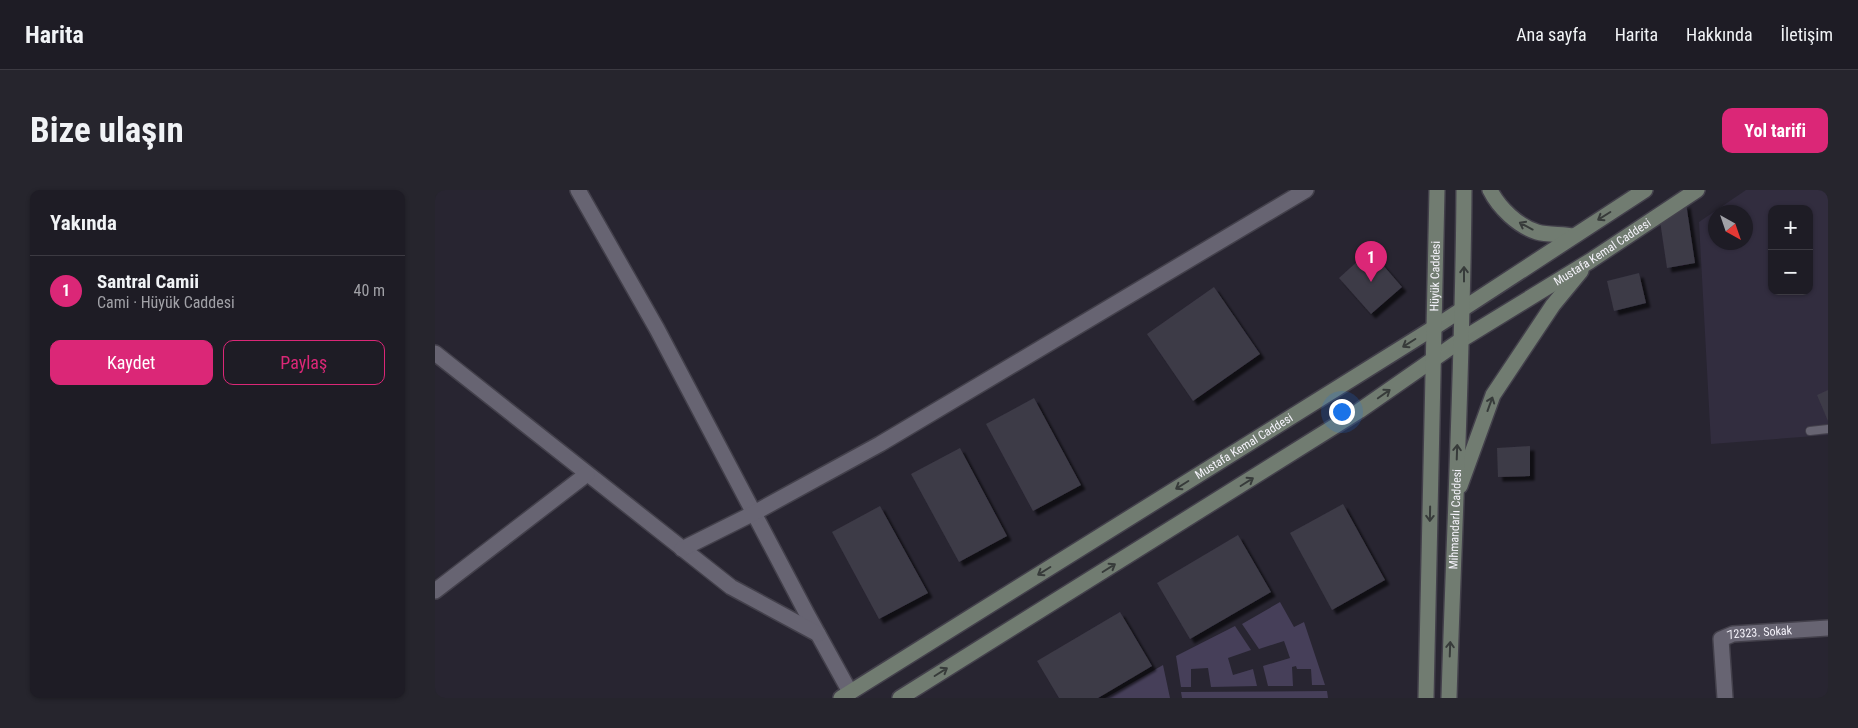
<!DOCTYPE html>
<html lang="tr">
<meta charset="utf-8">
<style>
body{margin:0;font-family:"Roboto Condensed",sans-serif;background:#26252d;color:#f1f3f6}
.controls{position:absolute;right:15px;top:15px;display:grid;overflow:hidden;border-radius:10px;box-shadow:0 1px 4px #0004}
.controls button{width:45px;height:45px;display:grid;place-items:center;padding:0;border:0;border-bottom:1px solid #3c3a42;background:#1e1c25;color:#f1f3f6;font:25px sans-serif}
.compass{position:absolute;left:1273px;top:15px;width:45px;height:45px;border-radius:50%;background:#1e1c25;box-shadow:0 1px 4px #0004;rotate:140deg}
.you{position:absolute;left:906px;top:221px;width:18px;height:18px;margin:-12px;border:4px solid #fff;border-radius:50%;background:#1a73e8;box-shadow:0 0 0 8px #1a73e833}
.badge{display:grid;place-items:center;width:32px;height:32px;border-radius:50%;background:#db2777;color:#fff;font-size:16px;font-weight:700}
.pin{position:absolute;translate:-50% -41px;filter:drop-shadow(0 1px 2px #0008)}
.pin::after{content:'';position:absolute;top:26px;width:18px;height:15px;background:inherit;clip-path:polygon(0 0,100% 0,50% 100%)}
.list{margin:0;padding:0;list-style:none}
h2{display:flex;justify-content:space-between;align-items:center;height:65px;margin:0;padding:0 20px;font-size:21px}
h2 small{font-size:16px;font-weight:400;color:#a1a1a7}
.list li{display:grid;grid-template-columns:32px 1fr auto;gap:15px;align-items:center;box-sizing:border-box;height:70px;padding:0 20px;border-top:1px solid #3c3a42}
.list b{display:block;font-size:19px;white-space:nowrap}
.list p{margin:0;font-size:16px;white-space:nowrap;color:#a1a1a7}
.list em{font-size:16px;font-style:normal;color:#a1a1a7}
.actions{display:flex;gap:10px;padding:15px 20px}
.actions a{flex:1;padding:11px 0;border:1px solid #db2777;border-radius:10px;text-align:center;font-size:18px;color:#db2777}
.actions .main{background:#db2777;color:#fff}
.map{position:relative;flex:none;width:1393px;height:508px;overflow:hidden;border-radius:10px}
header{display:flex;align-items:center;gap:30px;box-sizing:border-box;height:70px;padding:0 25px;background:#1e1c25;border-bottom:1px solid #3c3a42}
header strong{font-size:24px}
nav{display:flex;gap:28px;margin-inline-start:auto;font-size:18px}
.intro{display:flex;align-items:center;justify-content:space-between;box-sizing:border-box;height:120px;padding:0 30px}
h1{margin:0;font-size:35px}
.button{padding:12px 22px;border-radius:10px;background:#db2777;color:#fff;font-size:18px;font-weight:700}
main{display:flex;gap:30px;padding:0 30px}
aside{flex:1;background:#1e1c25;border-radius:10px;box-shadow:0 1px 4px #0004}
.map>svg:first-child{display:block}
.built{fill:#322d3f;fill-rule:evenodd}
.green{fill:#463f59}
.building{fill:#3d3a47;filter:url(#shadow)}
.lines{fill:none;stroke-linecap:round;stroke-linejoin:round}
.lane-casing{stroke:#43404b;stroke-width:10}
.street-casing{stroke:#43404b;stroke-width:18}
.secondary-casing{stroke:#43404b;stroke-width:18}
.lane{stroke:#676472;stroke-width:8}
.street{stroke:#676472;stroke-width:15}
.secondary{stroke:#717c71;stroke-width:15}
.oneway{stroke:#373b3a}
.labels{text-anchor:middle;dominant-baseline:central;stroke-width:4.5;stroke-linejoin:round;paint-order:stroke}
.street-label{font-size:12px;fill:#f5f3fb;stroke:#110f15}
</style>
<header>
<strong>Harita</strong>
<nav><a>Ana sayfa</a><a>Harita</a><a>Hakkında</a><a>İletişim</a></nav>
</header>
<div class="intro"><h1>Bize ulaşın</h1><a class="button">Yol tarifi</a></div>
<main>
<aside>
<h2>Yakında<small></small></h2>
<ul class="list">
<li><span class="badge">1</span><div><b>Santral Camii</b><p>Cami · Hüyük Caddesi</p></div><em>40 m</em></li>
</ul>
<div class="actions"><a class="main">Kaydet</a><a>Paylaş</a></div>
</aside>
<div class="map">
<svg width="1393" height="508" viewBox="0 0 1393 508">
<defs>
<filter id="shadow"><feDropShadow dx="4.5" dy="4.5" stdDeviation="1" flood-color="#0009"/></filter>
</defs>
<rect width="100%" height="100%" fill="#282531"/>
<path class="built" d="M1311 0H1393V245L1276 254 1264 32ZM1337 19H1374V101H1337ZM1280 22H1310V52H1280Z"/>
<path class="green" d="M845 412 859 437 869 432 890 495H877L876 479H862L861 476 857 477 858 496H833L828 476 855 468 849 451 824 459 807 434Z
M800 436 816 460 793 468 798 485 818 479 822 496 776 497 773 478 756 479V497H746L741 466Z
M728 475 735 508H670Z
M892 501 893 508H747L746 502Z"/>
<path class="building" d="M1251 13 1260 73 1232 78 1225 31Z
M935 60 967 97 936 124 904 88Z
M1204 83 1211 113 1179 121 1172 91Z
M779 97 825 164 758 211 712 144Z
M1393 200V231L1382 205Z
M599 208 646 295 598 321 551 234Z
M1095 256V286L1063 287 1062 258Z
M525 258 572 346 524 372 476 284Z
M908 314 950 390 897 420 855 343Z
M445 316 493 403 444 429 397 342Z
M803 345 836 402 755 449 722 393Z
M685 422 717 476 663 508H624L602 471Z"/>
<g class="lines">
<defs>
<path id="lane" d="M1375 241 1393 239"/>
<g id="street">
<path d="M143 0 222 139 372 424 415 502"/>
<path d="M0 163 296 397 383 444"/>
<path d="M247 359 319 323 445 254 871 0"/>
<path d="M0 401 152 284"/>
<path id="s1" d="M1290 508 1286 449 1298 444 1393 438"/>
</g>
<g id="secondary">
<path d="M1055 0C1064 18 1083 36 1102 42 1112 45 1127 44 1138 46"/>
<path d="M1025 296 1058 205 1118 115 1146 81"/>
<path id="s2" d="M406 508 1000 137 1210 0"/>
<path id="s3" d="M465 508 924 221 1026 150 1155 71 1262 0"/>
<path id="s4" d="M991 508 1002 0"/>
<path id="s5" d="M1014 508C1019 339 1028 169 1029 0"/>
</g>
</defs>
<use href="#lane" class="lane-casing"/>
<use href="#street" class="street-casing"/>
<use href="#secondary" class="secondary-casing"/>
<use href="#lane" class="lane"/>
<use href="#street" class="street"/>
<use href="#secondary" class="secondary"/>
</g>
<defs><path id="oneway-shaft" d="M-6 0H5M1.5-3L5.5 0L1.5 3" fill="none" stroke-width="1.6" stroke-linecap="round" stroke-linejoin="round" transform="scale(1.25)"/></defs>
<g class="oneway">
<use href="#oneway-shaft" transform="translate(1169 26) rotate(148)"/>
<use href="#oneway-shaft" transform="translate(1091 36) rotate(-152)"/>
<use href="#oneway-shaft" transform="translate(1029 84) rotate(-90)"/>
<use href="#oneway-shaft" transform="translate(974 153) rotate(148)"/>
<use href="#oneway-shaft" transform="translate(949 204) rotate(-35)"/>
<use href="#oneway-shaft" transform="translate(1055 214) rotate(-70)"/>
<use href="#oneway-shaft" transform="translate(1022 262) rotate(-88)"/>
<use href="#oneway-shaft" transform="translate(812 292) rotate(-32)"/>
<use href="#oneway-shaft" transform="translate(747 295) rotate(148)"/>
<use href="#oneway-shaft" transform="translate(995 324) rotate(91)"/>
<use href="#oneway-shaft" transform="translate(674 378) rotate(-32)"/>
<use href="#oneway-shaft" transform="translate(609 381) rotate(148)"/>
<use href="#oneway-shaft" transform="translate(1015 459) rotate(-88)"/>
<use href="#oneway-shaft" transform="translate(506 482) rotate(-32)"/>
</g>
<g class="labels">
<g class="street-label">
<text stroke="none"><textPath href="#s3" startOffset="832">Mustafa Kemal Caddesi</textPath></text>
<text stroke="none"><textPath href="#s4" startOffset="422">Hüyük Caddesi</textPath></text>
<text stroke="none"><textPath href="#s2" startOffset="475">Mustafa Kemal Caddesi</textPath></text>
<text stroke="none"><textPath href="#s5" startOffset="179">Mihmandarlı Caddesi</textPath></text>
<text stroke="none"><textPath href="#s1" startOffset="99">72323. Sokak</textPath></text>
</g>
</g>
</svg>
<div class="controls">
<button>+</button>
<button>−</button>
</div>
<svg class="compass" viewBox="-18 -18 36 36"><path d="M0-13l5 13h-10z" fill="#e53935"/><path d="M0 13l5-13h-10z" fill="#a1a1a7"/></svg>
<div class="you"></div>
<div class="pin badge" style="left:936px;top:92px">1</div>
</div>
</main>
